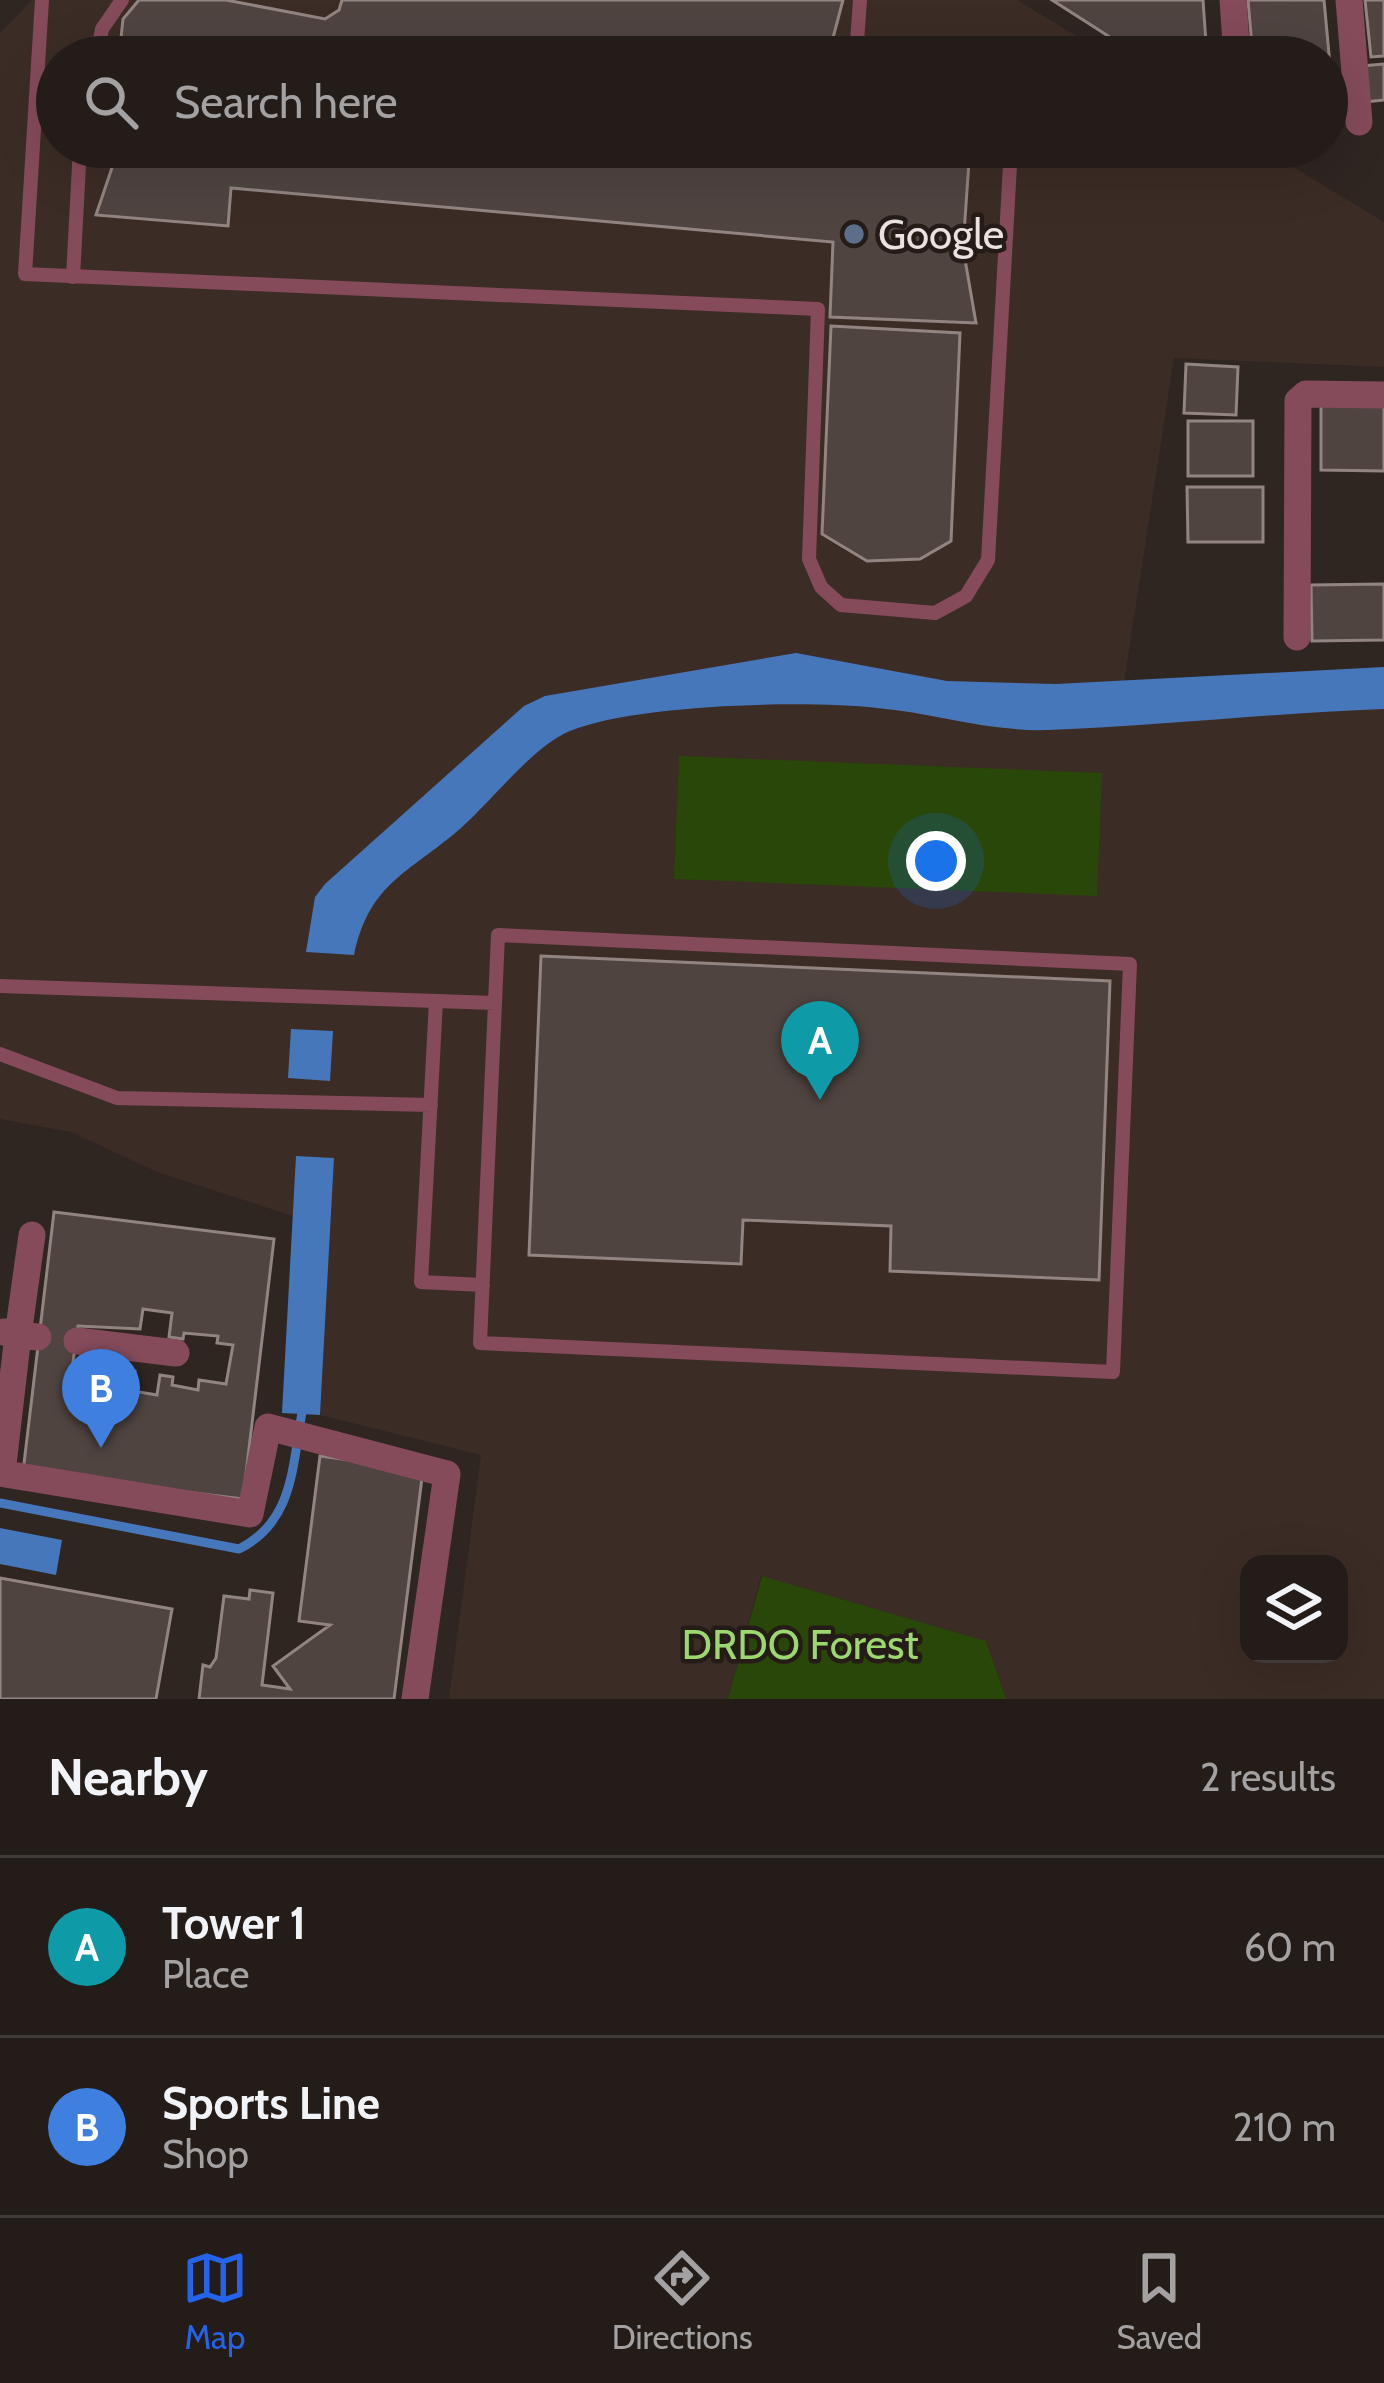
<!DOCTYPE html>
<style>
body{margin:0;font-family:Cabin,sans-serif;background:#2b2522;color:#f1f3f6}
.controls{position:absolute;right:36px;bottom:36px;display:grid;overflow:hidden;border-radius:24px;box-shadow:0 12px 48px #0002}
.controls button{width:108px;height:108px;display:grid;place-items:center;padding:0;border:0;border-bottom:3px solid #403a38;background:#231c19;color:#f1f3f6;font:60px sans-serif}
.you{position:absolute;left:936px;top:861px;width:42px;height:42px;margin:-30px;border:9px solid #fff;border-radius:50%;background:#1a73e8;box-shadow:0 0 0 18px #1a73e833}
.badge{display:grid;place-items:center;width:78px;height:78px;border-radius:50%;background:#2563eb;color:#fff;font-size:39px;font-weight:700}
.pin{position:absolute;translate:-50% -99px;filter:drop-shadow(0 3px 6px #0008)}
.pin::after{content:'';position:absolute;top:63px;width:42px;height:36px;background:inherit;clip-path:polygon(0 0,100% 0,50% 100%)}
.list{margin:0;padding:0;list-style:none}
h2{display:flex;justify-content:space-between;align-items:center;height:156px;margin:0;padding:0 48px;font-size:51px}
h2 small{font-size:39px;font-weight:400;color:#a3a1a2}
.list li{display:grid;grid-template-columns:78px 1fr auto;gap:36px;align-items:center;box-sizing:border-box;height:180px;padding:0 48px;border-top:3px solid #403a38}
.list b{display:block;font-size:45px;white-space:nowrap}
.list p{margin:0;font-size:39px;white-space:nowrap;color:#a3a1a2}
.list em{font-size:39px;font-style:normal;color:#a3a1a2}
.icon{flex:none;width:66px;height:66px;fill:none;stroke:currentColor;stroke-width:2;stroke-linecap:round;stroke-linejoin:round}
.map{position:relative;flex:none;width:1384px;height:1699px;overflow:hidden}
.search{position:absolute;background:#231c19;box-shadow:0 12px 48px #0002;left:36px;right:36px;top:36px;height:132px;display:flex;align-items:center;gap:30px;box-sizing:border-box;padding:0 42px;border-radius:66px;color:#a3a1a2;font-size:45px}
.sheet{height:516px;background:#231c19}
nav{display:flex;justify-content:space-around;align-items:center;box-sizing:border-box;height:168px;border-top:3px solid #403a38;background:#231c19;font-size:33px;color:#a3a1a2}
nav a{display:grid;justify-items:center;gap:6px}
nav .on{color:#2563eb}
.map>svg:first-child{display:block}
.built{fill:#3c2c26;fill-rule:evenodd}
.green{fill:#294708}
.water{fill:#4677bb}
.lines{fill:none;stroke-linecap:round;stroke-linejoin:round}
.stream{stroke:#4677bb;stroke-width:9}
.building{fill:#4f4440;stroke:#928581;stroke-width:3;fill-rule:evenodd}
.service{stroke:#854b5b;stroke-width:14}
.minor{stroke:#854b5b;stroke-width:27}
.service-dot{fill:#5c6f8a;stroke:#251c18;stroke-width:4.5}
.labels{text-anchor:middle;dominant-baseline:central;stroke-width:9;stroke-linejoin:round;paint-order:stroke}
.poi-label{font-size:42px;fill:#e9e2e0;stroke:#251c18;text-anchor:start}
.park-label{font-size:42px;fill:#9dd76f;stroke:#251c18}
</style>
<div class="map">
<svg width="1384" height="1699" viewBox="0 0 1384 1699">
<rect width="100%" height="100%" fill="#2f2521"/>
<path class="built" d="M32 0H1017L1111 57H57V147H1260L1384 222V367L1174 358 1124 682 1384 667V1699H1006L986 1641 761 1576 728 1699H449L481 1455 320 1415 334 1158 297 1156 293 1216 157 1172 71 1132 0 1119V33ZM1249 1564H1339V1654H1249Z"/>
<path class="green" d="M679 756 1102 773 1097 896 674 879Z
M762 1576 986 1641 1006 1699H728Z"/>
<path class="water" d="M796 653 947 681 1056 684 1384 667V709C1272 713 1160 726 1048 730 989 732 935 713 877 708 804 700 636 704 570 731 531 747 488 806 454 834 404 875 369 886 354 955L306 952 315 897 325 884 524 706 545 696Z
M291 1029 333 1031 330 1081 288 1078Z
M296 1156 334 1158 320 1415 282 1413Z
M0 1528 62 1540 56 1575 0 1564Z"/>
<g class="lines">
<path class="stream" d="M0 1503 239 1549C295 1521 292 1464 303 1407"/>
</g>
<path class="building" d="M139 0H226L325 19 339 10 342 0H843L828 57H119L123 19Z
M1052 0H1203L1207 57H1141Z
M1248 0H1324L1335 119 1327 120V57H1253Z
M1365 0H1384V56L1371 57Z
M1384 64V100L1364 102 1360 66Z
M970 147 963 248 976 323 830 317 833 242 231 188 228 226 96 215 119 147Z
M831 326 960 333 951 541 920 559 867 561 822 534Z
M1186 364 1238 367 1236 415 1184 413Z
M1321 405 1384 406V471L1321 470Z
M1188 421H1253V476H1188Z
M1187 487H1263V542H1188Z
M1384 584V640L1312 641 1311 585Z
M541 956 1110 981 1099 1280 890 1271 891 1226 743 1220 741 1264 529 1255Z
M54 1212 274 1239 243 1499 23 1472ZM143 1309 172 1313 169 1337 183 1339 184 1333 218 1336 217 1343 233 1345 226 1384 199 1380 198 1390 172 1385 173 1377 160 1375 157 1395 133 1391 135 1371 118 1368 116 1376 84 1371 86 1363 73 1362 78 1326 140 1329Z
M320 1456 423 1470 394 1699H199L203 1665 210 1667 216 1658 224 1596 249 1599 250 1590 273 1593 262 1685 290 1689 273 1666 330 1625 299 1621Z
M0 1578 172 1609 156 1699H0Z"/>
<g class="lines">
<path class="service" d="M42 0 25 274 818 309 809 559 821 587 841 605 935 613 966 596 988 560 1011 147
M860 0 857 42 970 57
M97 57 102 29 122 0
M73 277 80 147
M498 935 1130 964 1113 1372 480 1343Z
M0 986 495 1003
M436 1001 421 1282 483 1285
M0 1054 117 1098 431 1105"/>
<path class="minor" d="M1233 0 1237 57
M1349 0 1359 122
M1297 637 1298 401 1306 394 1384 395
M4 1332 18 1335 32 1235
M77 1341 176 1353
M0 1473 250 1514 268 1427 447 1474 415 1699
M2 1473 18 1335 38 1337"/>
</g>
<circle class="service-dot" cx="854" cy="234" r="12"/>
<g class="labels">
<g class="poi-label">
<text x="878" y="234">Google</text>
</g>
<g class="park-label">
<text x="800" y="1644">DRDO Forest</text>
</g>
</g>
</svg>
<div class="controls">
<button><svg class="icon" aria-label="layers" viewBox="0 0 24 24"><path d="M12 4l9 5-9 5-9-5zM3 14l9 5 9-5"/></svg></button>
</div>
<div class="you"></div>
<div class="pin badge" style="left:820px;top:1100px;background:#0f9aa8">A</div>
<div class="pin badge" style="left:101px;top:1448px;background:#3f7fe0">B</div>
<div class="search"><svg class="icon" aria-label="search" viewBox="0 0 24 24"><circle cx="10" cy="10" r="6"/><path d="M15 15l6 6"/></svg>Search here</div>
</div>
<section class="sheet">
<h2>Nearby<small>2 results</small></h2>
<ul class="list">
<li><span class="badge" style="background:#0f9aa8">A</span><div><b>Tower 1</b><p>Place</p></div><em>60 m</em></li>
<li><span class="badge" style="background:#3f7fe0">B</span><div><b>Sports Line</b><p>Shop</p></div><em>210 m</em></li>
</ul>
</section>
<nav>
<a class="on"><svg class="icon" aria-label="map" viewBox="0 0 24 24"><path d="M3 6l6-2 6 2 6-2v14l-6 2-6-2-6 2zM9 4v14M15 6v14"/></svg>Map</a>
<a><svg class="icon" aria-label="directions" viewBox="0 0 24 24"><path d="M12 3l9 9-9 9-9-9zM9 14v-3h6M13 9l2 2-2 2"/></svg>Directions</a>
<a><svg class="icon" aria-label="saved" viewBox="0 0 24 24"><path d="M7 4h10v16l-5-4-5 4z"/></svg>Saved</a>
</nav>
